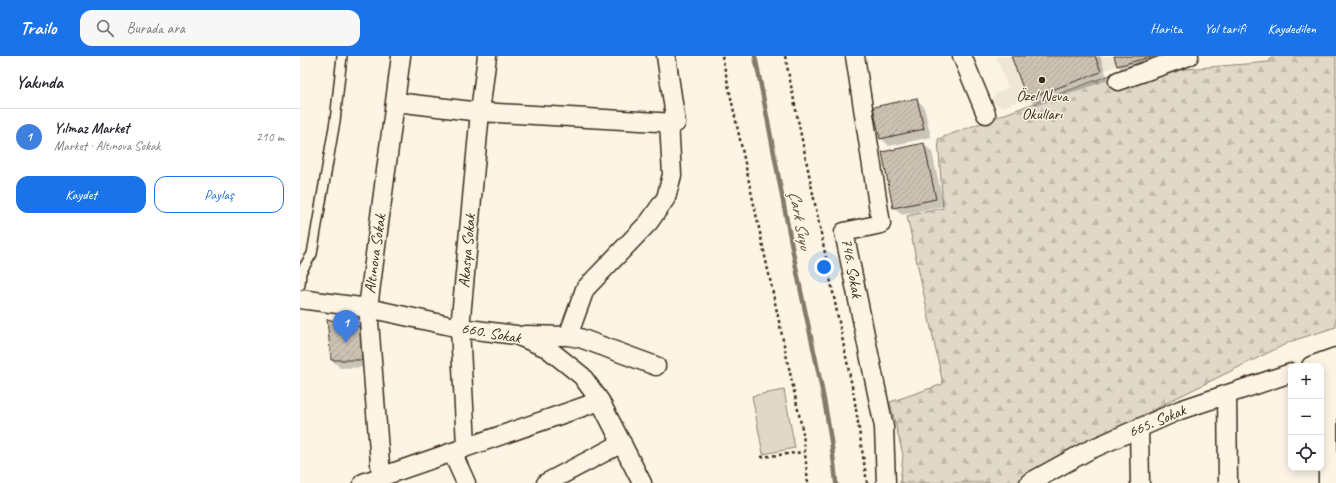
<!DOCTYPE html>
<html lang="tr">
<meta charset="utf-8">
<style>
body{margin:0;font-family:Caveat,sans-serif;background:#f7f7f7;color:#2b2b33}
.controls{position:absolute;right:12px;bottom:12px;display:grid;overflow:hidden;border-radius:8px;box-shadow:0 2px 10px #0003}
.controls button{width:36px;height:36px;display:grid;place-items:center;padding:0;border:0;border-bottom:1px solid #e1e1e2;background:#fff;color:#2b2b33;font:20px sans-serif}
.you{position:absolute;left:524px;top:211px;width:14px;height:14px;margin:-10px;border:3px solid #fff;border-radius:50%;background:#1a73e8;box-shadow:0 0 0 6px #1a73e833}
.badge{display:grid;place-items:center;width:26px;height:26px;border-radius:50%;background:#1a73e8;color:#fff;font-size:13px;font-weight:700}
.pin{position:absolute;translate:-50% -33px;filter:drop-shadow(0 1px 2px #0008)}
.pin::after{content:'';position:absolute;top:21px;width:14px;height:12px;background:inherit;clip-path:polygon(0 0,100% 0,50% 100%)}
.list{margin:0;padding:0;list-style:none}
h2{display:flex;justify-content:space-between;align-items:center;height:52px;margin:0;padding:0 16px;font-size:17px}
h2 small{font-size:13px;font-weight:400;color:#7c7c81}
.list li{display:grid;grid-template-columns:26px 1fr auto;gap:12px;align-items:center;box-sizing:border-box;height:56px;padding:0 16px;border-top:1px solid #e1e1e2}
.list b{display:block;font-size:15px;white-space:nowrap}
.list p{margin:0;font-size:13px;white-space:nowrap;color:#7c7c81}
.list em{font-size:13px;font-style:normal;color:#7c7c81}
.actions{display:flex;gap:8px;padding:12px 16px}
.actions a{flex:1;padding:9px 0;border:1px solid #1a73e8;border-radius:12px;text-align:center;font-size:14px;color:#1a73e8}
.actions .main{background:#1a73e8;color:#fff}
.icon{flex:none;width:22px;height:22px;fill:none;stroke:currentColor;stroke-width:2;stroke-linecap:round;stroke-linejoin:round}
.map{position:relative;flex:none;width:1036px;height:427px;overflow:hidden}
header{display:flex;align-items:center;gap:24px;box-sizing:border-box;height:56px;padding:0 20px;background:#1a73e8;color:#fff}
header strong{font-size:19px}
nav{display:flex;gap:22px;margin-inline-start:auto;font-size:14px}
.search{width:280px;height:36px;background:#f7f7f7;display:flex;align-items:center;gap:10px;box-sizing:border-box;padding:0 14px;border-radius:12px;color:#7c7c81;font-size:15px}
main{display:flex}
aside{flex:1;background:#fff}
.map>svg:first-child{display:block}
.built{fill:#eee6d6}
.forest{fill:url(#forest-firs);stroke:#8e8173}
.pitch{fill:#e0d8c8;stroke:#8e8173}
.shadow{fill:#0003}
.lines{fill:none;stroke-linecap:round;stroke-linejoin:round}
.stream{stroke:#85796b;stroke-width:4.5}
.building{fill:url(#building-hatch);stroke:#3b2a1e}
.service-casing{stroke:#3b2a1e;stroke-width:12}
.minor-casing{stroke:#3b2a1e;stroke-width:21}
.path{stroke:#3b2a1e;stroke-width:2.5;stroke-dasharray:3 3;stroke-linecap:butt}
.service{stroke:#fcf5e5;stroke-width:9}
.minor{stroke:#fcf5e5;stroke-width:18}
.poi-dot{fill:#3b2a1e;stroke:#fcf5e5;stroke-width:1.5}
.labels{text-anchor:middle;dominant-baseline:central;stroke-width:3;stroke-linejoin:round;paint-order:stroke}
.poi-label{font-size:16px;fill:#3b2a1e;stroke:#fcf5e5}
.street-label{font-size:16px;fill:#3b2a1e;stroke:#fcf5e5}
.water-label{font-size:17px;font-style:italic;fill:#605144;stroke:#fcf5e5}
</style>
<header>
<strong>Trailo</strong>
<div class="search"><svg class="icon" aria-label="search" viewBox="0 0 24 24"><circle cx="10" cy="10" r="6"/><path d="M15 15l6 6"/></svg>Burada ara</div>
<nav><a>Harita</a><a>Yol tarifi</a><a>Kaydedilen</a></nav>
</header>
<main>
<aside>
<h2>Yakında<small></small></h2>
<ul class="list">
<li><span class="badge" style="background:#3f7fe0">1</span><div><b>Yılmaz Market</b><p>Market · Altınova Sokak</p></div><em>210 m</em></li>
</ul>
<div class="actions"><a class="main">Kaydet</a><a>Paylaş</a></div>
</aside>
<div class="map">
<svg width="1036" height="427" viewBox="0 0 1036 427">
<defs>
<pattern id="forest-firs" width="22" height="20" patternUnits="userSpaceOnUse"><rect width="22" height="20" fill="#e0d8c8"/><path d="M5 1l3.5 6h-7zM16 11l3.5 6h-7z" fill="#c1baab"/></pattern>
<pattern id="building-hatch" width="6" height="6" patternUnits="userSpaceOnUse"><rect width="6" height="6" fill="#ccc2b3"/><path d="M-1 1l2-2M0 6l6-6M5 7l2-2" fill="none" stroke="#b0a79a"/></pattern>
</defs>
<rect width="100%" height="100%" fill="#fcf5e5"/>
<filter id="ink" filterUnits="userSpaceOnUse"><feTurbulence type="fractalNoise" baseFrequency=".025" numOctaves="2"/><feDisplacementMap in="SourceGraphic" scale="8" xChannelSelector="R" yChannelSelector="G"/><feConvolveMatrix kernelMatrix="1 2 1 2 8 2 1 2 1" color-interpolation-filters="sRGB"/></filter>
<g filter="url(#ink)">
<path class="built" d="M696 0H854L817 10 703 51 691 47 695 38 708 32Z"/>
<path class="forest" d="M972 0H1036V271L992 285 872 344 718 427H600L603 399 590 346 643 328 607 160 643 152 638 83 839 8 850 16 969 6Z"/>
<path class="pitch" d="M484 334 495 392 463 398 452 340Z"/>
<path class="shadow" d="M712 0H800L808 24 736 50 728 42Z
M815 0H889L826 18 818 10Z
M617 43 624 51 631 81 589 90 581 82Z
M624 88 632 96 644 150 602 159 594 151Z
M28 265 72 311 40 312 32 304Z"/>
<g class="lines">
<path class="stream" d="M455 0C470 73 483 148 498 221 512 290 530 357 536 427"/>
</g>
<path class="building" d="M711 0H795L801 16 727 43Z
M814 0H854L817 10Z
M617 42 624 73 580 83 573 51Z
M624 87 636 143 593 152 582 96Z
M27 263 61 271 65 304H31Z"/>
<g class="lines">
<defs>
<path id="service" d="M0 229 1 216 12 198 35 65 42 0"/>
<path id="minor" d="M555 0 581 168 544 176 584 371 586 427
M662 0 686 58
M818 25 889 0
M96 46 180 56 376 67 366 0
M0 243 68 252 160 272 216 279 247 292 282 320 300 345 342 427
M225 279 268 280 280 282 356 310
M268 280 285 233 349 166 366 142 372 119 369 66
M1028 304V427
M1011 310 1036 301
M927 338 928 427
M839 372 840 427
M166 390 160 272 180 56 187 0
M152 396 166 427
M81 421 68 252 101 0
M63 427 300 345
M246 427 322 387
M729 427 787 395 880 354 991 317"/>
</defs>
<use href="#service" class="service-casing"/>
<use href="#minor" class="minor-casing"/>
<path class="path" d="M422 0 503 377 508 427
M485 0 554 340 567 427
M461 401 504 396"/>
<use href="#service" class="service"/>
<use href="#minor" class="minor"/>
</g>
</g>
<circle class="poi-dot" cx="742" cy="24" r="4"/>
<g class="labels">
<g class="poi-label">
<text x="742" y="40">Özel Neva<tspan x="742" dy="18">Okulları</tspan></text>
</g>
<g class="street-label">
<text transform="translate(167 195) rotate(-85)">Akasya Sokak</text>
<text transform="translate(75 198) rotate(-82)">Altınova Sokak</text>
<text transform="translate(552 212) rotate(80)">746. Sokak</text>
<text transform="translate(191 277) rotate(10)">660. Sokak</text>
<text transform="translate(857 365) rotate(-23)">665. Sokak</text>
</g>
<g class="water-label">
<text transform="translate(500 164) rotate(79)">Çark Suyu</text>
</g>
</g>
</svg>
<div class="controls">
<button>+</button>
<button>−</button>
<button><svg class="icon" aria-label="locate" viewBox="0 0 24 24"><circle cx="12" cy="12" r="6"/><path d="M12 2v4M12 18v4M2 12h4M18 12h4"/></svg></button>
</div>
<div class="you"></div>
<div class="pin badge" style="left:46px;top:287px;background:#3f7fe0">1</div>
</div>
</main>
